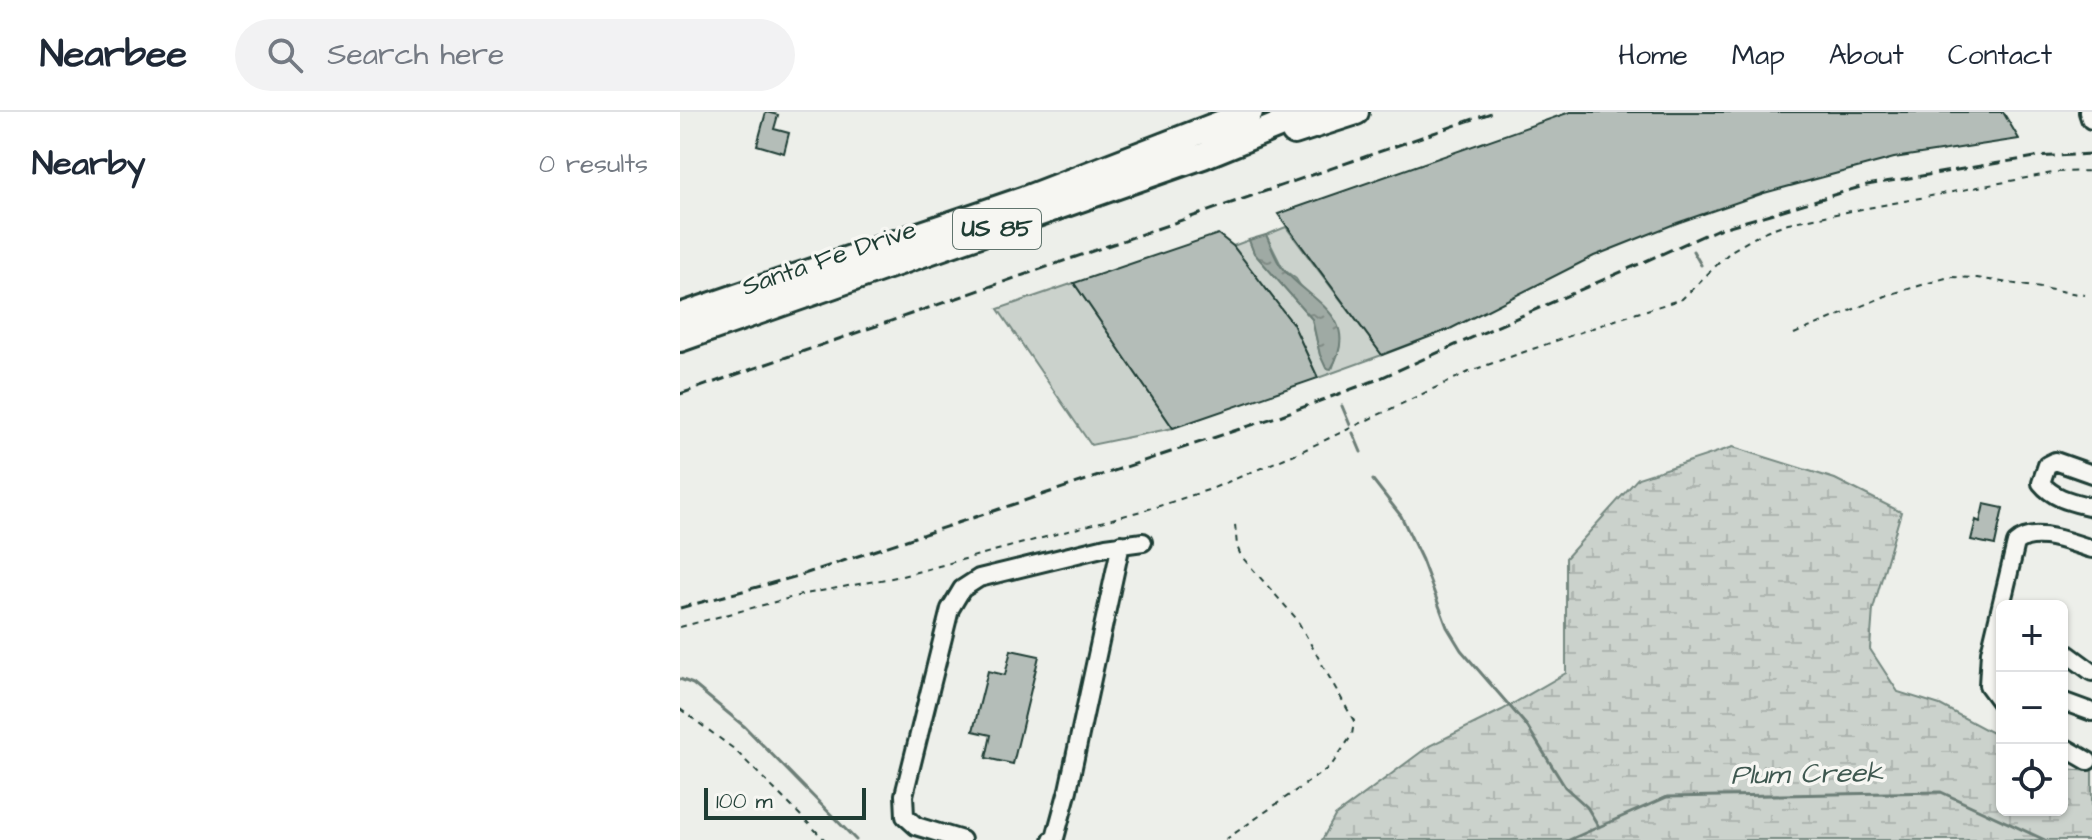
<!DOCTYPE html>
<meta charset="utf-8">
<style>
body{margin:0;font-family:"Architects Daughter",sans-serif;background:#f2f2f3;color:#1f2937}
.controls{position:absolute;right:24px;bottom:24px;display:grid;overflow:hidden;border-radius:12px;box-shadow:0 2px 6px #0004}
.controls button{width:72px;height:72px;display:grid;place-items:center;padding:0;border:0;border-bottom:2px solid #e0e1e3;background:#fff;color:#1f2937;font:40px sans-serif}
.scale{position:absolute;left:24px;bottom:20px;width:162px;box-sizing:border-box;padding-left:8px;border:4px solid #1f3d34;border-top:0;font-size:22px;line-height:28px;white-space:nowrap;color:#1f3d34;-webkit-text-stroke:6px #f6f6f2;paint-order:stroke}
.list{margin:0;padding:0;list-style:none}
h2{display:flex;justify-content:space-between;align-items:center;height:104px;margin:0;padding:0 32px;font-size:34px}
h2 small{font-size:26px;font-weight:400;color:#747a83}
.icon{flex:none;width:44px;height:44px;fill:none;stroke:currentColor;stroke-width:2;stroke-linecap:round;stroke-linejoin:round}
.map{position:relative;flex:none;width:1412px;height:728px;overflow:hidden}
header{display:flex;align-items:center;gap:48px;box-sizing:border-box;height:112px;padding:0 40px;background:#fff;border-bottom:2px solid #e0e1e3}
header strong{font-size:38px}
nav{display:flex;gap:44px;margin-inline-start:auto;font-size:28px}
.search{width:560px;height:72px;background:#f2f2f3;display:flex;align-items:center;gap:20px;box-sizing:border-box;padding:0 28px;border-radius:44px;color:#747a83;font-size:30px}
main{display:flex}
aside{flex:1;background:#fff}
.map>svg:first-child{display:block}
.green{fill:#cbd2cc;stroke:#758880;stroke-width:2}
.wetland{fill:url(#wetland-marsh);stroke:#758880;stroke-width:2}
.water{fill:url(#water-ripples);stroke:#6c7e77;stroke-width:2}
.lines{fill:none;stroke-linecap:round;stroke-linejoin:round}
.stream{stroke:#6c7e77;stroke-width:3}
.building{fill:#b4bdb8;stroke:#1f3d34;stroke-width:2}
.minor-casing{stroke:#1f3d34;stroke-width:22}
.major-casing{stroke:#1f3d34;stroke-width:26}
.highway-casing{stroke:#1f3d34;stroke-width:30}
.path{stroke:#1f3d34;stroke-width:2;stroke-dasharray:6 6;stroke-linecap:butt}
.minor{stroke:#f6f6f2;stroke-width:16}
.major{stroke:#f6f6f2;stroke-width:20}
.highway{stroke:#f6f6f2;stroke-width:24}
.rail{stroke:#1f3d34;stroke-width:3;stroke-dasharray:12 6;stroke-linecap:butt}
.labels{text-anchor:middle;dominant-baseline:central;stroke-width:7;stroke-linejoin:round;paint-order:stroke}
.shield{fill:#f6f6f2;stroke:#60746d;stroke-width:2}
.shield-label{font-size:24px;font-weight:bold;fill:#1f3d34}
.street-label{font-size:26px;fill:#1f3d34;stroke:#f6f6f2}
.water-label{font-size:28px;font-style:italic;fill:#3f5850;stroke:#f6f6f2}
</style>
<header>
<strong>Nearbee</strong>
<div class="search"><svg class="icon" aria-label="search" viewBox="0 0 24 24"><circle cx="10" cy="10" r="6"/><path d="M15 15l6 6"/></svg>Search here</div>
<nav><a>Home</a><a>Map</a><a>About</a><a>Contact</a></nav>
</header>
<main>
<aside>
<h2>Nearby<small>0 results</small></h2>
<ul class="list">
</ul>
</aside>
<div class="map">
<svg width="1412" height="728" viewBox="0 0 1412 728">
<defs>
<pattern id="wetland-marsh" width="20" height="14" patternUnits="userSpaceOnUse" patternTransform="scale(2)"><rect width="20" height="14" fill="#cbd2cc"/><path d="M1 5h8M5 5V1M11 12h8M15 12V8" fill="none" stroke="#aeb5b0"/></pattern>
<pattern id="water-ripples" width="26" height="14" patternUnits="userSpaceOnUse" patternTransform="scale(2)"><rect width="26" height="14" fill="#9faaa4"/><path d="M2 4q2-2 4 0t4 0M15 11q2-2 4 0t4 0" fill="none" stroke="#818c86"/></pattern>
</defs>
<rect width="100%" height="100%" fill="#edefea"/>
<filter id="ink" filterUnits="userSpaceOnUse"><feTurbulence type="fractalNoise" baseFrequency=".0125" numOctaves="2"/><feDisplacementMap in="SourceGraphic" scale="16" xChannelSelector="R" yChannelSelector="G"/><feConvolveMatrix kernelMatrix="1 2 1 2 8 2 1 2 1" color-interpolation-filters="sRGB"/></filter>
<g filter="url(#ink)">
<path class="green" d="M606 115 702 243 638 266 613 212 553 134 569 128 574 141 632 207 640 243 653 255 659 236 616 167 603 157 586 123Z
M394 171 493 316 411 333 318 197Z"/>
<path class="wetland" d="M1053 335 1155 367 1221 400 1193 497 1190 537 1218 580 1260 593 1322 626V698H1382V657L1412 659V728H642L655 704 749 634 822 598 886 561V446L958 366Z"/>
<path class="water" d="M586 123C591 133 595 148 603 157 630 189 682 205 651 257L646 256 640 243 632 207 574 141 569 128Z"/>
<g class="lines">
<path class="stream" d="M1013 139 1021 153
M662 294 670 313
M673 321 681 340
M693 368 721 404 742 448 767 515 781 538 847 614 885 675 907 695 919 715
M0 567 13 572 65 615 176 728
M889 728 987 685 1261 680 1365 728"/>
</g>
<path class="building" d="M86 0 98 3 94 17 109 21 104 41 77 33Z
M890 0H1323L1339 27 1214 46 1084 81 997 111 914 144 770 217 702 243 598 102Z
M538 122 553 134 613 212 638 266 493 316 394 171Z
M1304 392 1323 396 1315 433 1291 428 1296 408 1300 410Z
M331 538 359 544 333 652 306 646 311 623 293 619 308 559 325 563Z"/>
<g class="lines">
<defs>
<path id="minor" d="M1412 362 1375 349 1367 353 1361 371C1374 387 1392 390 1412 395
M1382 538 1412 560
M1382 589 1412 600
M1322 592 1308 573 1310 540 1336 431C1354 414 1391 431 1412 437
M1382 634 1408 649
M282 728 236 714 225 704 224 683 270 497 282 477 299 466 426 435 463 430
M372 728 375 726 388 678 441 432"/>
<path id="major" d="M1410 0 1412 6"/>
<path id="highway" d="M614 20 676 0
M0 204 345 87 570 0
M0 227 523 44 631 0"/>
</defs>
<use href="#minor" class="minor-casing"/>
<use href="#major" class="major-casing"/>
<use href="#highway" class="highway-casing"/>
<path class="path" d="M1114 222 1208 183 1269 165 1297 166 1405 183
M0 515 125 482 222 464 476 395 531 377 622 339 793 258 941 206 1002 187 1051 139 1086 119 1108 111 1378 60 1412 59
M0 597 54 637 145 728
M545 728 651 654 672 623 674 609 616 506 561 444 557 434 555 412"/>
<use href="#minor" class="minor"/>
<use href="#major" class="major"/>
<use href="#highway" class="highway"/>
<path class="rail" d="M0 282 814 0
M0 496 118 464 602 303 696 268 1036 118 1187 73 1355 45 1412 42"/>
</g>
</g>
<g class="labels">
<rect class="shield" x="273" y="97" width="88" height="40" rx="6"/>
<g class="shield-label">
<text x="317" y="117">US 85</text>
</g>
<g class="street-label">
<text transform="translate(149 146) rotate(-19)">Santa Fe Drive</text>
</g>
<g class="water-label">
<text transform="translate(1127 662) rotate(-1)">Plum Creek</text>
</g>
</g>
</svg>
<div class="controls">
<button>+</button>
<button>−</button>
<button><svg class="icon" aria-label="locate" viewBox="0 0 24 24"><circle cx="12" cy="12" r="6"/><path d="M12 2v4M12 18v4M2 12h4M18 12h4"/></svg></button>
</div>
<div class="scale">100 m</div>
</div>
</main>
